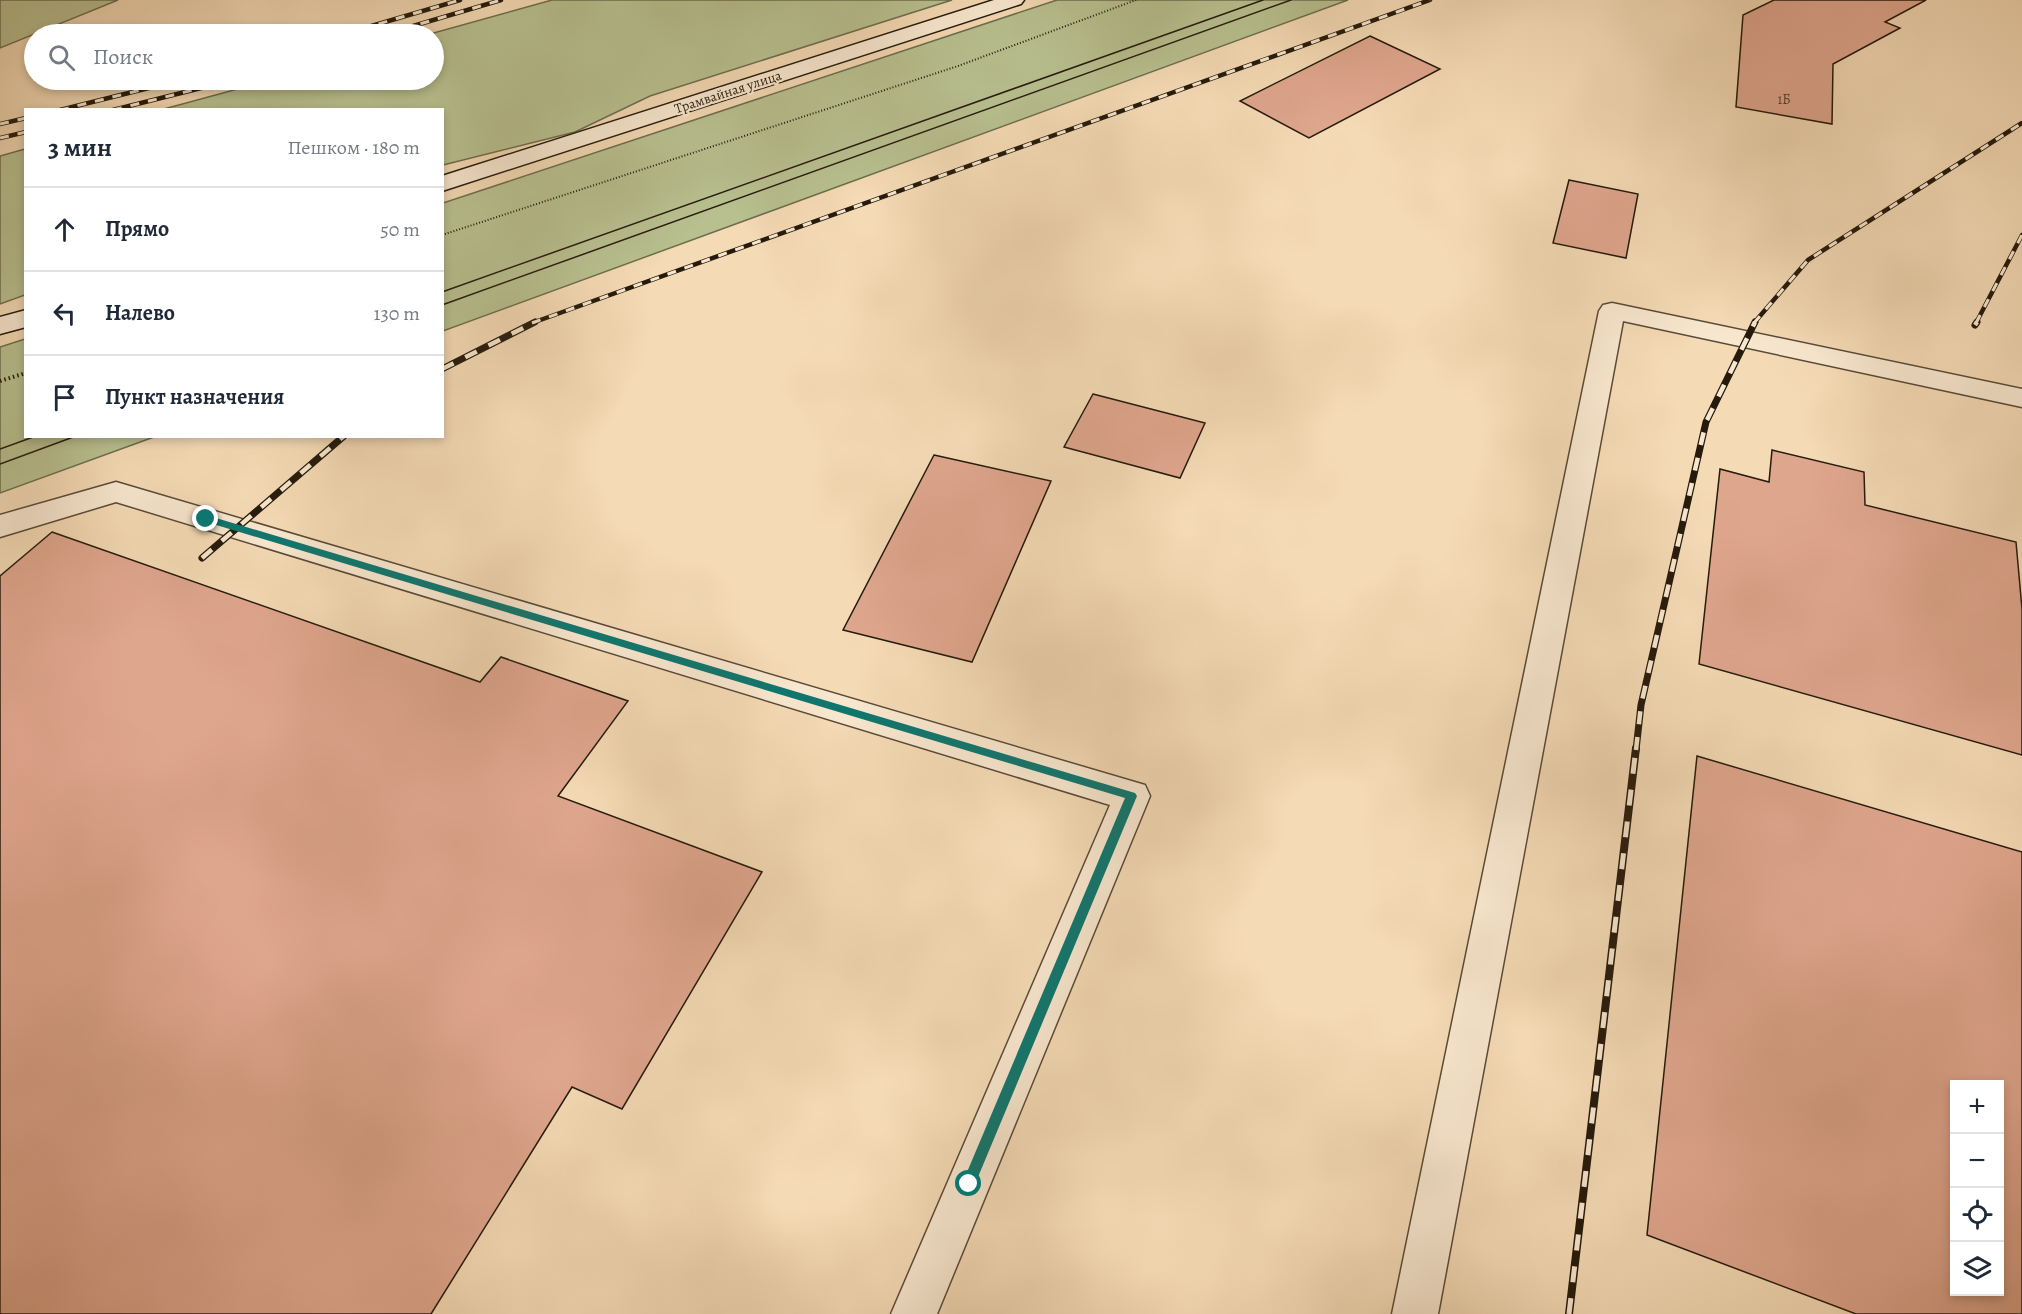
<!DOCTYPE html>
<html lang="ru">
<meta charset="utf-8">
<style>
body{margin:0;font-family:Alegreya,serif;background:#f2f2f3;color:#1f2937}
.controls{position:absolute;right:18px;bottom:18px;display:grid;overflow:hidden;border-radius:0px;box-shadow:0 3px 9px #0003}
.controls button{width:54px;height:54px;display:grid;place-items:center;padding:0;border:0;border-bottom:2px solid #e0e1e3;background:#fff;color:#1f2937;font:30px sans-serif}
.stop{position:absolute;width:18px;height:18px;margin:-14px;border:4px solid #0f766e;border-radius:50%;background:#fff}
.stop.end{background:#0f766e;border-color:#fff;box-shadow:0 2px 6px #0008}
.list{margin:0;padding:0;list-style:none}
h2{display:flex;justify-content:space-between;align-items:center;height:78px;margin:0;padding:0 24px;font-size:26px}
h2 small{font-size:20px;font-weight:400;color:#747a83}
.list li{display:grid;grid-template-columns:39px 1fr auto;gap:18px;align-items:center;box-sizing:border-box;height:84px;padding:0 24px;border-top:2px solid #e0e1e3}
.list b{display:block;font-size:22px;white-space:nowrap}
.list em{font-size:20px;font-style:normal;color:#747a83}
.icon{flex:none;width:33px;height:33px;fill:none;stroke:currentColor;stroke-width:2;stroke-linecap:round;stroke-linejoin:round}
.map{position:relative;flex:none;width:2022px;height:1314px;overflow:hidden}
.search{position:absolute;background:#fff;box-shadow:0 3px 9px #0003;left:24px;top:24px;width:420px;height:66px;display:flex;align-items:center;gap:15px;box-sizing:border-box;padding:0 21px;border-radius:33px;color:#747a83;font-size:22px}
.panel{position:absolute;background:#fff;box-shadow:0 3px 9px #0003;left:24px;top:108px;width:420px;height:330px;border-radius:0px}
.map>svg:first-child{display:block}
.green{fill:#b8c090;stroke:#6e6d4e;stroke-width:1.5}
.building{fill:#dfa68e;stroke:#251a0b;stroke-width:1.5;fill-rule:evenodd}
.lines{fill:none;stroke-linecap:round;stroke-linejoin:round}
.street-casing{stroke:#594a36;stroke-width:3}
.secondary-casing{stroke:#251a0b;stroke-width:3}
.path-far1{stroke:#251a0b;stroke-width:2;stroke-dasharray:1 2;stroke-linecap:butt}
.path{stroke:#251a0b;stroke-width:4;stroke-dasharray:1.5 3;stroke-linecap:butt}
.street{fill:#f8e7cf;fill-rule:evenodd}
.secondary{fill:#f8e7cf;fill-rule:evenodd}
.tram{stroke:#251a0b;stroke-width:1.5}
.rail-far2-casing{stroke:#251a0b;stroke-width:4.5}
.rail-far1-casing{stroke:#251a0b;stroke-width:7}
.rail-casing{stroke:#251a0b;stroke-width:8}
.rail-far2{stroke:#f8e7cf;stroke-width:3;stroke-dasharray:9;stroke-linecap:butt}
.rail-far1{stroke:#f8e7cf;stroke-width:4.5;stroke-dasharray:13;stroke-linecap:butt}
.rail{stroke:#f8e7cf;stroke-width:5;stroke-dasharray:16;stroke-linecap:butt}
.route{fill:#0f766e}
.labels{text-anchor:middle;dominant-baseline:central;stroke-width:4.5;stroke-linejoin:round;paint-order:stroke}
.far-street-label{font-size:14px;fill:#251a0b;stroke:#f8e7cf}
.number-label{font-size:14px;fill:#543d2c}
</style>
<div class="map">
<svg width="2022" height="1314" viewBox="0 0 2022 1314">
<rect width="100%" height="100%" fill="#f4dab5"/>
<filter id="stains"><feTurbulence type="fractalNoise" baseFrequency=".00333" numOctaves="4"/><feColorMatrix values="0 0 0 0 .2 0 0 0 0 .09 0 0 0 0 .02 0 0 0 .5 -.17"/></filter>
<radialGradient id="worn" r=".72"><stop offset=".6" stop-color="#630" stop-opacity="0"/><stop offset="1" stop-color="#630" stop-opacity=".3"/></radialGradient>
<path class="green" d="M0 0H118L0 48Z
M552 0H952L650 96 575 132 443 165 442 110 164 109 271 80H434V34H430Z
M1057 0H1348L443 331V203Z
M25 149V295L0 304V156Z
M25 339 26 436 154 437 0 493V347Z"/>
<path class="building" d="M1774 0H1926L1885 22 1900 28 1833 64 1832 124 1736 107 1743 15Z
M1370 36 1440 69 1309 138 1240 101Z
M1569 180 1638 194 1626 258 1553 243Z
M1093 394 1205 423 1180 478 1064 447Z
M1772 450 1864 472 1865 505 2016 542 2022 609V755L1699 664 1720 469 1769 482Z
M934 455 1051 481 972 662 843 630Z
M52 532 480 682 501 657 628 701 558 796 762 872 622 1109 572 1087 431 1314H0V576Z
M1697 756 2022 852V1314H1856L1647 1235ZM1954 1084H2000V1292H1954Z"/>
<g class="lines">
<defs>
<path id="street" d="M1612 303 2022 389V407L1623 321 1438 1314H1392L1599 311 1603 305Z
M116 482 1145 785 1150 796 937 1314H891L1110 805 116 502 0 537V515Z"/>
<path id="secondary" d="M994 0H1024L1021 4 442 191V176Z
M26 310V327L0 334V317Z"/>
</defs>
<use href="#street" class="street-casing"/>
<use href="#secondary" class="secondary-casing"/>
<path class="path-far1" d="M442 235 958 66 1136 0"/>
<path class="path" d="M0 381 26 373"/>
<use href="#street" class="street"/>
<use href="#secondary" class="secondary"/>
<path class="tram" d="M442 292 1263 0
M442 305 1291 0
M0 449 36 436
M0 464 76 436"/>
<defs>
<path id="rail-far2" d="M344 34 460 0
M386 34 501 0
M60 110 181 80
M113 110 233 80
M0 124 26 118
M0 138 26 132
M532 323 1430 0
M1754 323 1808 260 2022 123
M1976 323 2022 235"/>
<path id="rail-far1" d="M1975 325 1977 322
M442 369 535 322
M202 558 344 436
M1636 750 1641 705 1706 422 1755 322"/>
<path id="rail" d="M1569 1314 1636 748"/>
</defs>
<use href="#rail-far2" class="rail-far2-casing"/>
<use href="#rail-far1" class="rail-far1-casing"/>
<use href="#rail" class="rail-casing"/>
<use href="#rail-far2" class="rail-far2"/>
<use href="#rail-far1" class="rail-far1"/>
<use href="#rail" class="rail"/>
</g>
<path class="route" d="M206 515 1135 793 1137 796 973 1189 969 1191 964 1189 962 1184 1125 798 203 521 201 519Z"/>
<g class="labels">
<g class="far-street-label">
<text transform="translate(728 92) rotate(-18)">Трамвайная улица</text>
</g>
<g class="number-label">
<text x="1784" y="99">1Б</text>
</g>
</g>
<rect width="100%" height="100%" filter="url(#stains)"/>
<rect width="100%" height="100%" fill="url(#worn)"/>
</svg>
<div class="controls">
<button>+</button>
<button>−</button>
<button><svg class="icon" aria-label="locate" viewBox="0 0 24 24"><circle cx="12" cy="12" r="6"/><path d="M12 2v4M12 18v4M2 12h4M18 12h4"/></svg></button>
<button><svg class="icon" aria-label="layers" viewBox="0 0 24 24"><path d="M12 4l9 5-9 5-9-5zM3 14l9 5 9-5"/></svg></button>
</div>
<div class="stop" style="left:969px;top:1184px"></div>
<div class="stop end" style="left:206px;top:519px"></div>
<div class="search"><svg class="icon" aria-label="search" viewBox="0 0 24 24"><circle cx="10" cy="10" r="6"/><path d="M15 15l6 6"/></svg>Поиск</div>
<section class="panel">
<h2>3 мин<small>Пешком · 180 m</small></h2>
<ul class="list">
<li><svg class="icon" aria-label="ahead" viewBox="0 0 24 24"><path d="M12 20V5M6 11l6-6 6 6"/></svg><div><b>Прямо</b></div><em>50 m</em></li>
<li><svg class="icon" aria-label="left" viewBox="0 0 24 24"><path d="M17 20v-9H6M10 6l-5 5 5 5"/></svg><div><b>Налево</b></div><em>130 m</em></li>
<li><svg class="icon" aria-label="arrive" viewBox="0 0 24 24"><path d="M6 21V4h12l-3 4 3 4H6"/></svg><div><b>Пункт назначения</b></div></li>
</ul>
</section>
</div>
